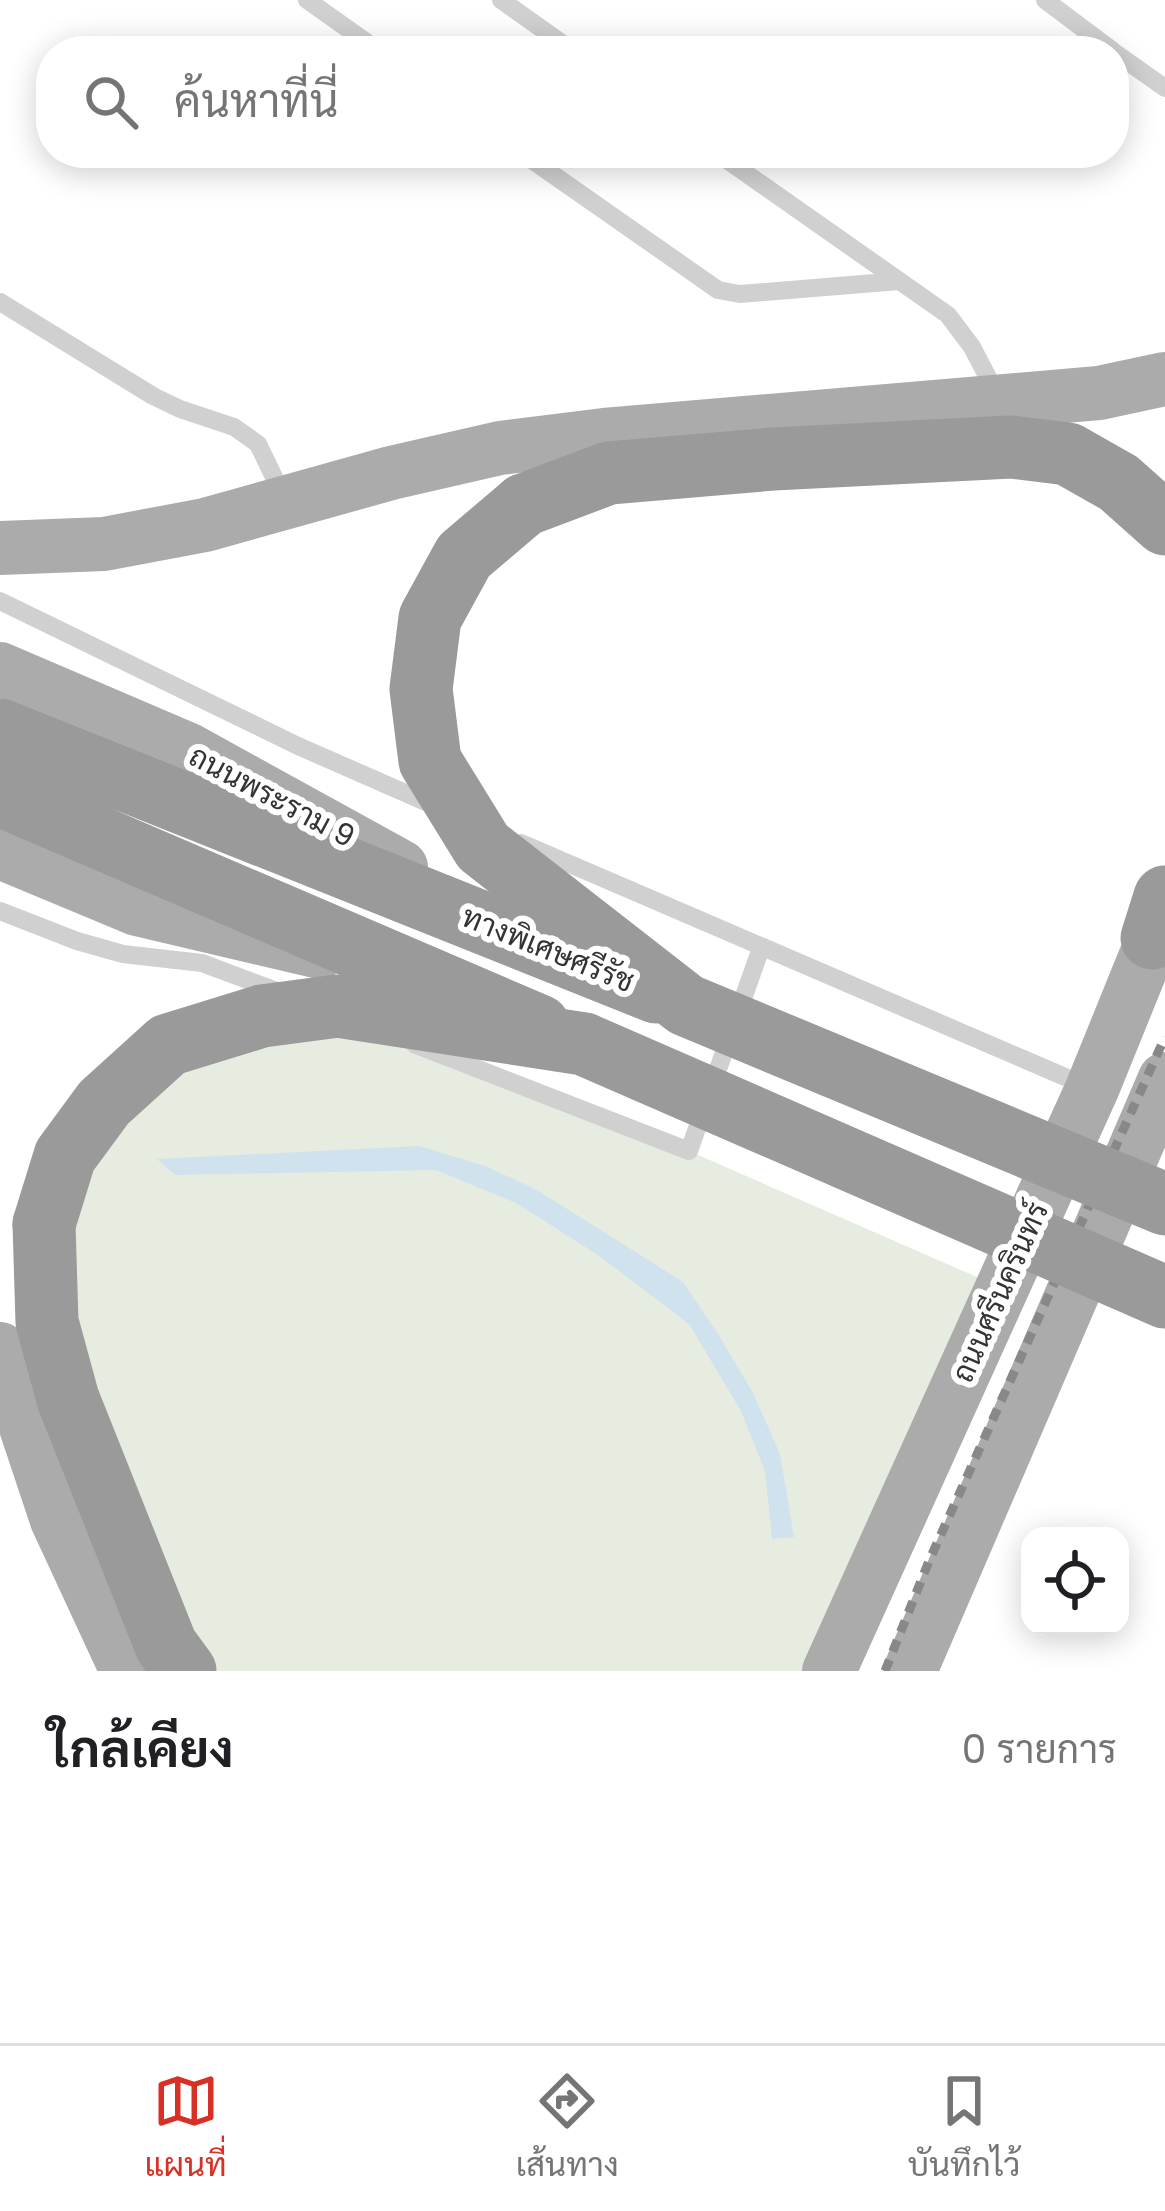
<!DOCTYPE html>
<html lang="th">
<meta charset="utf-8">
<style>
body{margin:0;font-family:Poppins,Sarabun,sans-serif;background:#f2f2f2;color:#202124}
.controls{position:absolute;right:36px;bottom:36px;display:grid;overflow:hidden;border-radius:24px;box-shadow:0 6px 30px #0003}
.controls button{width:108px;height:108px;display:grid;place-items:center;padding:0;border:0;border-bottom:3px solid #e0e0e0;background:#fff;color:#202124;font:60px sans-serif}
.list{margin:0;padding:0;list-style:none}
h2{display:flex;justify-content:space-between;align-items:center;height:156px;margin:0;padding:0 48px;font-size:51px}
h2 small{font-size:39px;font-weight:400;color:#757577}
.icon{flex:none;width:66px;height:66px;fill:none;stroke:currentColor;stroke-width:2;stroke-linecap:round;stroke-linejoin:round}
.map{position:relative;flex:none;width:1165px;height:1671px;overflow:hidden}
.search{position:absolute;background:#fff;box-shadow:0 6px 30px #0003;left:36px;right:36px;top:36px;height:132px;display:flex;align-items:center;gap:30px;box-sizing:border-box;padding:0 42px;border-radius:48px;color:#757577;font-size:45px}
.sheet{height:372px;background:#fff}
nav{display:flex;justify-content:space-around;align-items:center;box-sizing:border-box;height:168px;border-top:3px solid #e0e0e0;background:#fff;font-size:33px;color:#757577}
nav a{display:grid;justify-items:center;gap:6px}
nav .on{color:#d93025}
.map>svg:first-child{display:block}
.green{fill:#e6ecdf}
.water{fill:#cfe2ee}
.lines{fill:none;stroke-linecap:round;stroke-linejoin:round}
.lane{stroke:#d0d0d0;stroke-width:18}
.primary{stroke:#ababab;stroke-width:54}
.highway{stroke:#9a9a9a;stroke-width:63}
.rail{stroke:#888;stroke-width:9;stroke-dasharray:12 9;stroke-linecap:butt}
.highway-bridge{stroke:#9a9a9a;stroke-width:63}
.labels{text-anchor:middle;dominant-baseline:central;stroke-width:12;stroke-linejoin:round;paint-order:stroke}
.street-label{font-size:30px;fill:#333;stroke:#fff}
</style>
<div class="map">
<svg width="1165" height="1671" viewBox="0 0 1165 1671">
<rect width="100%" height="100%" fill="#fff"/>
<path class="green" d="M328 1008 689 1151 1002 1288 829 1671H185L68 1399 65 1156 104 1103Z"/>
<path class="water" d="M419 1146 485 1166 537 1190 683 1282 718 1334 753 1393 780 1454 794 1537 772 1539 765 1471 741 1411 689 1324 598 1255 516 1203 436 1170 175 1175 157 1159Z"/>
<g class="lines">
<path class="lane" d="M307 0 379 51
M501 0 573 51
M1045 0 1113 51
M1114 52 1165 88
M522 153 718 290 740 294 899 281
M717 153 948 315 972 347 996 393
M0 302 153 396 180 409 234 427 258 444 284 498
M0 601 298 746 435 806
M521 843 1086 1086
M0 911 77 941 123 954 202 963 282 993
M414 1044 689 1151 761 948"/>
<path class="primary" d="M0 548 104 544 205 525 391 473 500 448 604 435 1099 393 1165 379
M0 669 187 749 401 867
M0 852 137 909 320 952
M0 1349 57 1520 127 1671
M829 1671 1092 1089 1165 909
M910 1671 1165 1079"/>
<path class="highway" d="M524 505 609 473 773 459 1011 447 1068 454 1119 483 1165 524
M0 730 656 992
M0 795 539 1026
M1152 938 1165 897
M44 1224 47 1322 68 1399 166 1645 185 1671"/>
<path class="rail" d="M885 1671 929 1561 1165 1037"/>
<path class="highway-bridge" d="M524 505 464 556 430 618 421 689 430 761 483 847 686 1005 1165 1204
M44 1224 65 1156 104 1103 168 1045 262 1016 338 1006 584 1044 1165 1297"/>
</g>
<g class="labels">
<g class="street-label">
<text transform="translate(272 796) rotate(28)">ถนนพระราม 9</text>
<text transform="translate(548 949) rotate(22)">ทางพิเศษศรีรัช</text>
<text transform="translate(1000 1292) rotate(-66)">ถนนศรีนครินทร์</text>
</g>
</g>
</svg>
<div class="controls">
<button><svg class="icon" aria-label="locate" viewBox="0 0 24 24"><circle cx="12" cy="12" r="6"/><path d="M12 2v4M12 18v4M2 12h4M18 12h4"/></svg></button>
</div>
<div class="search"><svg class="icon" aria-label="search" viewBox="0 0 24 24"><circle cx="10" cy="10" r="6"/><path d="M15 15l6 6"/></svg>ค้นหาที่นี่</div>
</div>
<section class="sheet">
<h2>ใกล้เคียง<small>0 รายการ</small></h2>
<ul class="list">
</ul>
</section>
<nav>
<a class="on"><svg class="icon" aria-label="map" viewBox="0 0 24 24"><path d="M3 6l6-2 6 2 6-2v14l-6 2-6-2-6 2zM9 4v14M15 6v14"/></svg>แผนที่</a>
<a><svg class="icon" aria-label="directions" viewBox="0 0 24 24"><path d="M12 3l9 9-9 9-9-9zM9 14v-3h6M13 9l2 2-2 2"/></svg>เส้นทาง</a>
<a><svg class="icon" aria-label="saved" viewBox="0 0 24 24"><path d="M7 4h10v16l-5-4-5 4z"/></svg>บันทึกไว้</a>
</nav>
